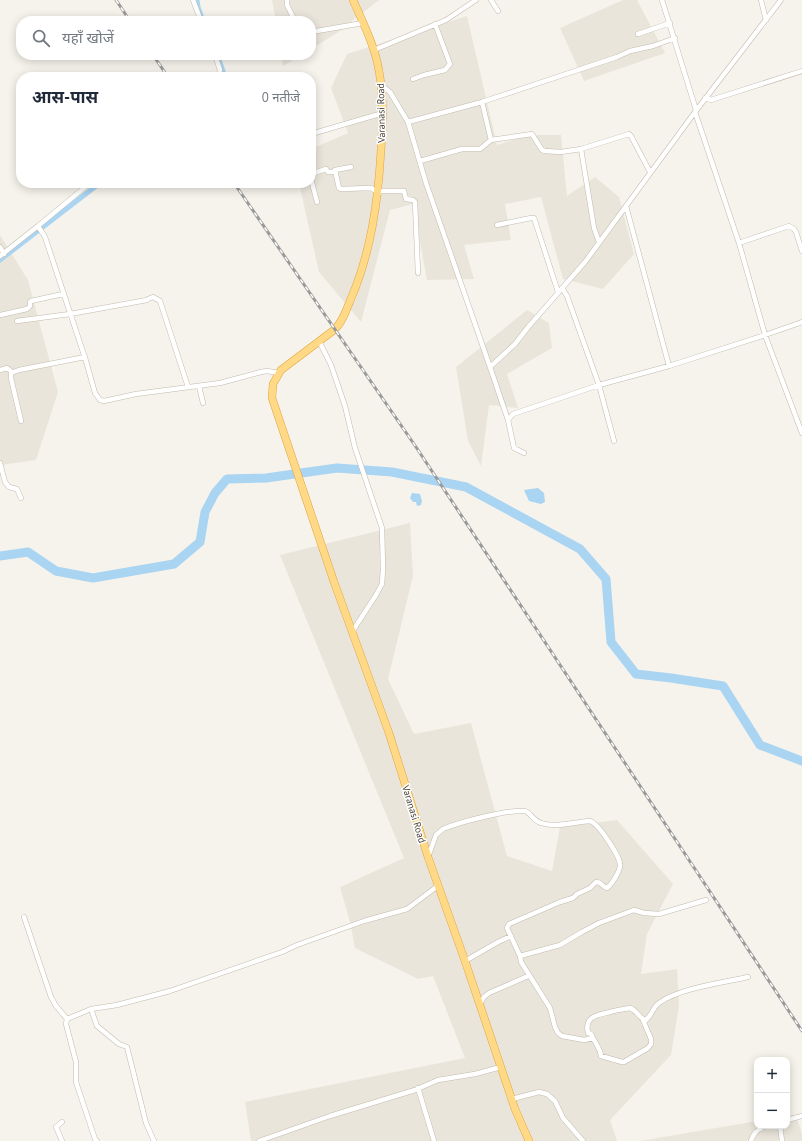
<!DOCTYPE html>
<html lang="hi">
<meta charset="utf-8">
<style>
body{margin:0;font-family:"PT Sans","Noto Sans Devanagari",sans-serif;background:#f2f2f3;color:#1f2937}
.controls{position:absolute;right:12px;bottom:12px;display:grid;overflow:hidden;border-radius:8px;box-shadow:0 2px 10px #0003}
.controls button{width:36px;height:36px;display:grid;place-items:center;padding:0;border:0;border-bottom:1px solid #e0e1e3;background:#fff;color:#1f2937;font:20px sans-serif}
.list{margin:0;padding:0;list-style:none}
h2{display:flex;justify-content:space-between;align-items:center;height:52px;margin:0;padding:0 16px;font-size:17px}
h2 small{font-size:13px;font-weight:400;color:#747a83}
.icon{flex:none;width:22px;height:22px;fill:none;stroke:currentColor;stroke-width:2;stroke-linecap:round;stroke-linejoin:round}
.map{position:relative;flex:none;width:802px;height:1141px;overflow:hidden}
.search{position:absolute;background:#fff;box-shadow:0 2px 10px #0003;left:16px;top:16px;width:300px;height:44px;display:flex;align-items:center;gap:10px;box-sizing:border-box;padding:0 14px;border-radius:16px;color:#747a83;font-size:15px}
.panel{position:absolute;background:#fff;box-shadow:0 2px 10px #0003;left:16px;top:72px;width:300px;height:116px;border-radius:16px}
.map>svg:first-child{display:block}
.residential{fill:#eae5da}
.water{fill:#a9d4f2}
.lines{fill:none;stroke-linecap:round;stroke-linejoin:round}
.canal{stroke:#a9d4f2;stroke-width:5}
.river{stroke:#a9d4f2;stroke-width:9}
.minor-casing{stroke:#c2bbae;stroke-width:5.5}
.trunk-casing{stroke:#e0a43c;stroke-width:8}
.minor{stroke:#fff;stroke-width:4.5}
.trunk{stroke:#ffd985;stroke-width:7}
.rail-casing{stroke:#9a9a9a;stroke-width:3}
.rail{stroke:#fff;stroke-width:1.5;stroke-dasharray:4.5;stroke-linecap:butt}
.labels{text-anchor:middle;dominant-baseline:central;stroke-width:3;stroke-linejoin:round;paint-order:stroke}
.street-label{font-size:10px;fill:#4b4439;stroke:#fff}
</style>
<div class="map">
<svg width="802" height="1141" viewBox="0 0 802 1141">
<rect width="100%" height="100%" fill="#f6f3ec"/>
<path class="residential" d="M272 0H379L337 33 311 49V21H276Z
M623 0H637L665 53 584 81 560 28Z
M467 16 497 145 528 135H561L567 196 595 177 619 197 634 254 603 289 563 279 541 197 505 204 511 240 464 245 474 279 427 280 413 204 390 210 361 322 319 272 299 183H311V149L348 133 331 88 347 54Z
M281 55H302L283 66Z
M0 235 28 280 58 392 36 460 1 465 0 459Z
M527 310 549 323 552 348 507 374 518 408 489 405 481 466 468 441 456 367Z
M410 523 413 576 388 679 414 734 471 723 507 856 552 871 560 827 617 820 673 884 647 934 641 974 677 969 679 1006 671 1055 610 1120 617 1141H251L245 1102 465 1058 433 976 418 979 355 948 350 922 340 887 404 858 280 555Z
M796 1115 802 1134V1141H640L757 1121V1126H787V1116Z"/>
<path class="water" d="M538 488 544 493 545 502 541 504 529 501 524 490Z
M412 493 420 494 422 501 421 505 417 506 416 502H413L410 498Z"/>
<g class="lines">
<path class="canal" d="M197 0 198 7 203 21
M218 57 224 74 223 77
M0 260 100 183"/>
<path class="river" d="M0 556 28 552 56 571 93 578 174 564 200 542 205 512 215 493 227 479 266 478 337 468 392 472 466 487 580 549 606 579 611 642 636 674 671 678 723 686 760 745 802 761"/>
<defs>
<path id="minor" d="M193 0 201 21
M287 0V5L295 21
M491 0 498 11
M662 0 696 110
M761 0 766 20
M311 32 363 23
M638 34 670 23
M374 50 446 20 476 0
M215 55 220 70 218 77
M413 79 424 75 445 70 450 64 435 24
M381 85 390 92 408 122 426 183 490 367 515 344 529 326 585 262 695 112 781 0
M705 98 711 100 802 71
M482 102 491 140 532 134 542 150 545 151 561 152 581 149 629 134 631 136 650 172
M695 112 739 243 765 335 802 433
M408 122 482 102 617 57 630 51 653 46 675 38
M311 134 383 113
M581 149 594 228 599 242
M420 161 462 149H480L491 140
M335 170 339 188 341 189 371 188 379 193
M311 174 326 169 328 172H333L335 170 351 167
M311 179 317 202
M379 191H404L406 199 413 200 415 202 418 273
M626 206 669 366
M497 225 531 218H534L558 292
M38 226 90 183
M739 243 789 226 794 229 796 232 802 251
M0 247 4 254
M0 256 38 226 45 237 86 361 95 393 100 400 104 401 136 394 220 383 261 372 267 371 279 373
M562 288 567 296 599 385 614 441
M148 299 153 297 160 301 188 387
M0 315 27 309 30 306V302L31 301 63 294
M17 321 70 314 147 300
M319 341 331 365 345 406 355 448 382 528 383 569 382 584 376 595 352 632
M490 367 508 420 513 414 599 385 669 366 765 335 802 322
M0 370 7 368 12 372
M199 386 203 403
M508 420 514 448 524 453
M21 421 11 378V373L19 370 85 357
M0 463 5 482 9 487 17 489 21 498
M428 857 436 835 443 829C459 822 507 810 524 811 530 811 533 821 541 823 555 828 575 822 590 821 598 823 619 855 620 864 621 870 612 884 607 888 602 887 601 881 596 882L590 888 577 894 573 898 560 902 509 924 507 928 520 956 521 962 550 1008 555 1027 558 1033 562 1036 584 1040 593 1038 591 1034 588 1033C584 1016 598 1015 610 1012 617 1010 623 1009 630 1008 637 1010 639 1019 646 1020 652 1015 653 1007 659 1003 680 988 722 983 748 977
M24 917 51 997 56 1006 67 1019
M520 956 560 945 582 932 599 923 634 910 644 913 659 914 706 900
M465 961 498 942 511 936
M480 1004 484 997 489 993 528 976
M91 1009 97 1026 119 1044 127 1047 146 1123 154 1141
M593 1038 600 1051 601 1056 622 1062H624L648 1048 651 1044V1039L643 1020
M418 1088 434 1141
M512 1099 539 1092 547 1094 555 1101 563 1118 583 1141
M787 1120 802 1116
M62 1122 56 1127 62 1141
M780 1126 782 1141
M97 1141 95 1139 76 1082V1062L66 1024 67 1019 91 1009 117 1005 170 991 282 952 297 945 364 921 407 909 439 885
M259 1141 330 1116 415 1090 438 1080 475 1074 501 1067
M751 1141C753 1133 758 1129 766 1126"/>
<path id="trunk" d="M353 0C363 23 375 46 379 71 384 97 383 124 381 150 378 202 371 253 350 301 346 311 342 323 334 330L281 370 273 384 272 398 334 582 389 733 428 857 465 961 515 1109 529 1141"/>
</defs>
<use href="#minor" class="minor-casing"/>
<use href="#trunk" class="trunk-casing"/>
<use href="#minor" class="minor"/>
<use href="#trunk" class="trunk"/>
<defs>
<path id="rail" d="M116 0 130 21
M153 55 168 77
M234 183 416 447 802 1031"/>
</defs>
<use href="#rail" class="rail-casing"/>
<use href="#rail" class="rail"/>
</g>
<g class="labels">
<g class="street-label">
<text transform="translate(381 113) rotate(-91)">Varanasi Road</text>
<text transform="translate(414 814) rotate(73)">Varanasi Road</text>
</g>
</g>
</svg>
<div class="controls">
<button>+</button>
<button>−</button>
</div>
<div class="search"><svg class="icon" aria-label="search" viewBox="0 0 24 24"><circle cx="10" cy="10" r="6"/><path d="M15 15l6 6"/></svg>यहाँ खोजें</div>
<section class="panel">
<h2>आस-पास<small>0 नतीजे</small></h2>
<ul class="list">
</ul>
</section>
</div>
